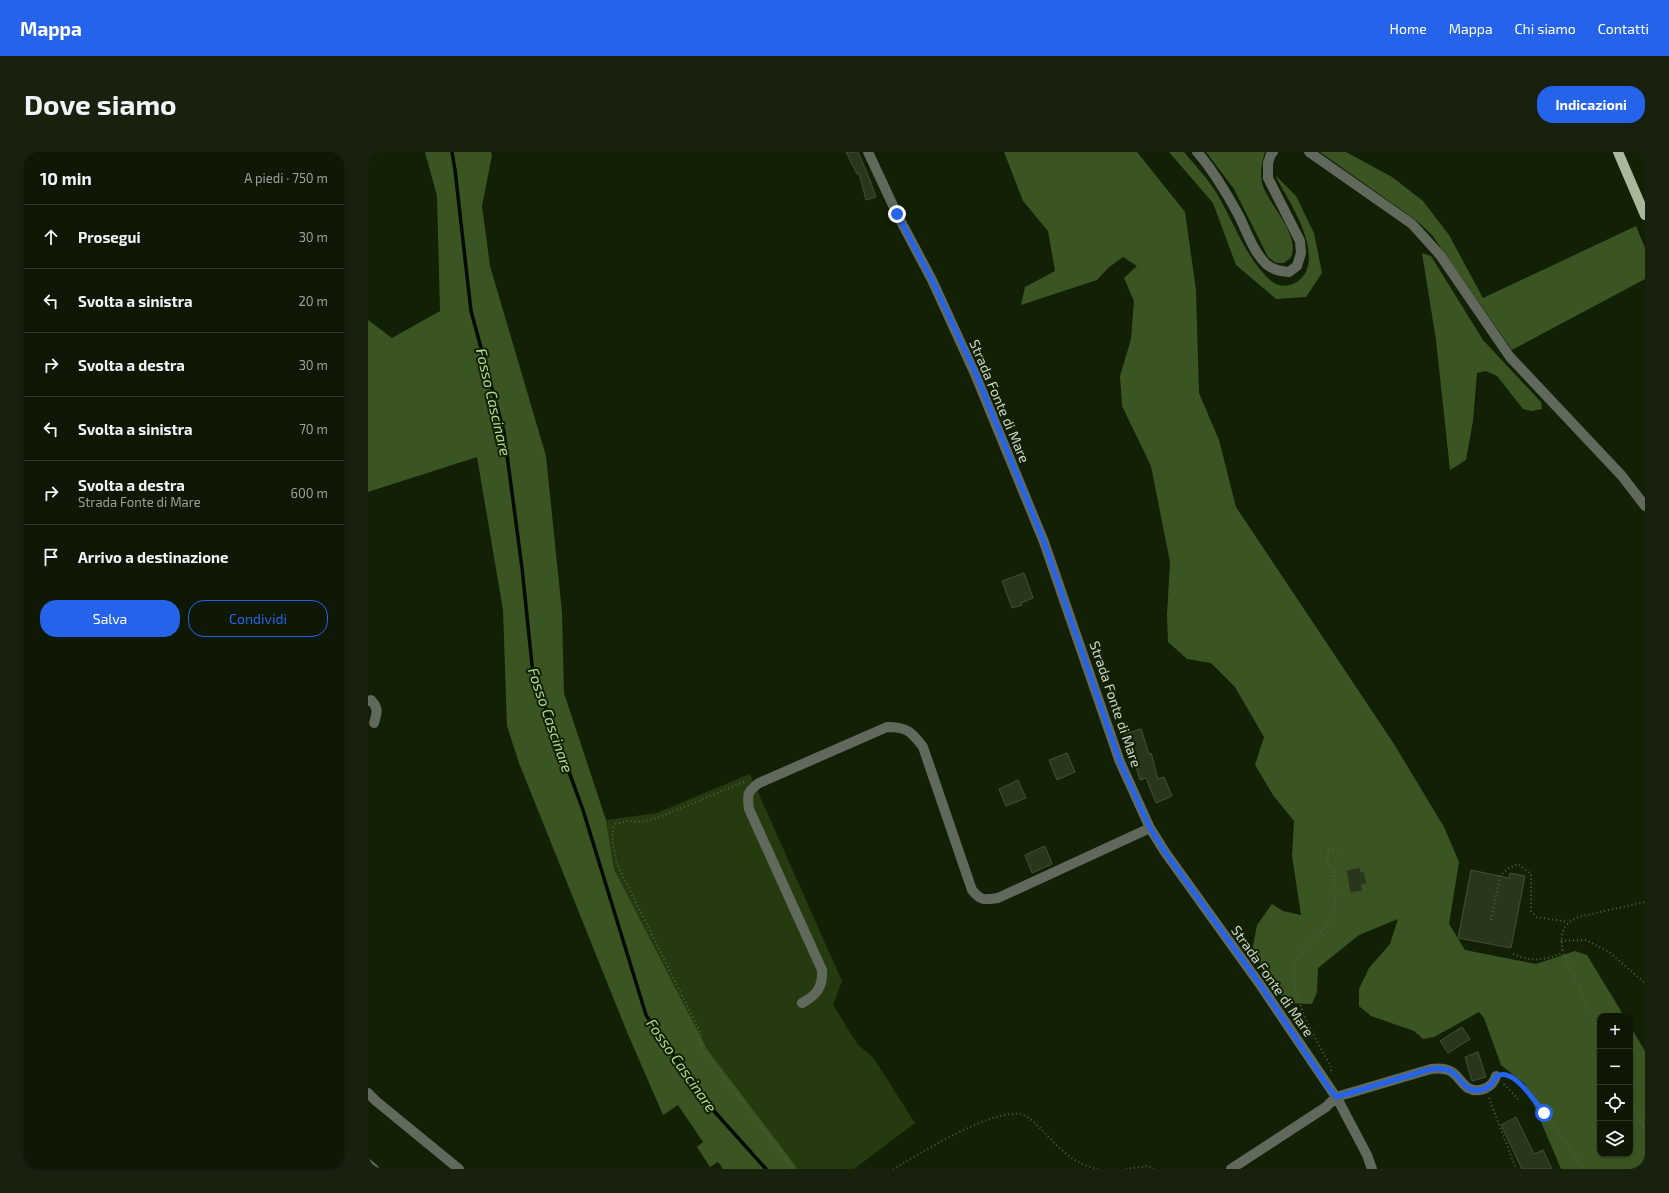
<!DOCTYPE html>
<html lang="it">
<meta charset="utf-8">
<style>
body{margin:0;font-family:"Exo 2",sans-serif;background:#17210e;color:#f1f3f6}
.controls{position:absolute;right:12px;bottom:12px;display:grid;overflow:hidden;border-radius:8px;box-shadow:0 1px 3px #0004}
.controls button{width:36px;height:36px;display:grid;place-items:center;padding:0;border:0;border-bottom:1px solid #2e3726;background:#0e1804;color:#f1f3f6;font:20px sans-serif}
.stop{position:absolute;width:12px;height:12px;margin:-9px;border:3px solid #2563eb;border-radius:50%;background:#fff}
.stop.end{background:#2563eb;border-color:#fff;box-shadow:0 1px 4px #0008}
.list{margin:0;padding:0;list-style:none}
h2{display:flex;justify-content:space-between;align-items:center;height:52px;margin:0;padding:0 16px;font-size:17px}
h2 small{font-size:13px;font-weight:400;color:#9ba09a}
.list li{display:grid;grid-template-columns:26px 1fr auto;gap:12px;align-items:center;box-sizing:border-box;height:64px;padding:0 16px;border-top:1px solid #2e3726}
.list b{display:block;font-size:15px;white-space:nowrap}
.list p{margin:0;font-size:13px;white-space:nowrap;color:#9ba09a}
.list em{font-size:13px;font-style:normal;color:#9ba09a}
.actions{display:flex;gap:8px;padding:12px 16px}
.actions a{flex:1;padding:9px 0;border:1px solid #2563eb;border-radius:16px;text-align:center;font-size:14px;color:#2563eb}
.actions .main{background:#2563eb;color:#fff}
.icon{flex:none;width:22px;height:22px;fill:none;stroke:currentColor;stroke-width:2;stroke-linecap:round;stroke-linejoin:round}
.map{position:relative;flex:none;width:1277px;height:1017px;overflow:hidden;border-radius:16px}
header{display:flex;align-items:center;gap:24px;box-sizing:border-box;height:56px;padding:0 20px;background:#2563eb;color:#fff}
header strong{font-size:19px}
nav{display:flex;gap:22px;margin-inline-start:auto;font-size:14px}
.intro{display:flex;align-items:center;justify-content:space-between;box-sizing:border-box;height:96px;padding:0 24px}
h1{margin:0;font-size:28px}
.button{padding:10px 18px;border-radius:16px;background:#2563eb;color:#fff;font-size:14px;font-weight:700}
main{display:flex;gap:24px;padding:0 24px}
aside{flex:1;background:#0e1804;border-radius:16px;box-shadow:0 1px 3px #0004}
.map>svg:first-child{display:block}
.green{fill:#253b0f}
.forest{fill:#3a5522}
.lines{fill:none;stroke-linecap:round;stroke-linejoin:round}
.stream{stroke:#020b00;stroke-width:3.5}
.building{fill:#28361c;stroke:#425236}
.path{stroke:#535f49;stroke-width:2;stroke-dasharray:1 3;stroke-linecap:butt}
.minor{stroke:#61695c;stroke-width:10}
.major{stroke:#a9b89d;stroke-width:10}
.route{stroke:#2563eb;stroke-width:5}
.labels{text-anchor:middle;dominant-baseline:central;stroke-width:4;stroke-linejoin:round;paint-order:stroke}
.street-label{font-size:14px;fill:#cfd8c8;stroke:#122006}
.water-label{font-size:15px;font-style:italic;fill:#b1dc8f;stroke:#122006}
</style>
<header>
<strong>Mappa</strong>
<nav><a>Home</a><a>Mappa</a><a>Chi siamo</a><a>Contatti</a></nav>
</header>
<div class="intro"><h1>Dove siamo</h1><a class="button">Indicazioni</a></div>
<main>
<aside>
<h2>10 min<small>A piedi · 750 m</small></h2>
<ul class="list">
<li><svg class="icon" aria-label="ahead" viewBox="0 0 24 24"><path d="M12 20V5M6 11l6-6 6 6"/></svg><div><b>Prosegui</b></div><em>30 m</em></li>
<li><svg class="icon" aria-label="left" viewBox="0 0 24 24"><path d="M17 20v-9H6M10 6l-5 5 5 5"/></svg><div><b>Svolta a sinistra</b></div><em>20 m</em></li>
<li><svg class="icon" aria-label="right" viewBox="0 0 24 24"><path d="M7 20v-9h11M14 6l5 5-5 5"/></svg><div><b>Svolta a destra</b></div><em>30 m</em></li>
<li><svg class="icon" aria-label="left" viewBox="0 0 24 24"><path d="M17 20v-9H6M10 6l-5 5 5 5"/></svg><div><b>Svolta a sinistra</b></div><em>70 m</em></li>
<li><svg class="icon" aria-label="right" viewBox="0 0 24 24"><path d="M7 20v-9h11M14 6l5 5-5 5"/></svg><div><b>Svolta a destra</b><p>Strada Fonte di Mare</p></div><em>600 m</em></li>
<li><svg class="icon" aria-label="arrive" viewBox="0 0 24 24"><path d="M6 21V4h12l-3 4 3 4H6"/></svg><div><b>Arrivo a destinazione</b></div></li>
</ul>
<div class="actions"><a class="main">Salva</a><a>Condividi</a></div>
</aside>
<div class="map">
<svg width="1277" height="1017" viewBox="0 0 1277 1017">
<rect width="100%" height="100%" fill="#122006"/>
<path class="green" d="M382 622 474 829 465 853 490 893 505 905 547 971 486 1017H430L339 897 246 717 238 668 289 661Z"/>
<path class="forest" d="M57 0H123L124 3 114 54 122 114 178 304 194 460 196 541 238 668 246 717 339 897 430 1017H355L350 1010 342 1015 329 995 335 990 310 953 295 963 259 880 151 611 139 574 135 458 109 305 0 340V168L24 186 72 159 69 44Z
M636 0H769L817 60 828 138 831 241 851 288 868 355 1026 592 1076 675 1091 710 1081 772 1097 798 1168 812 1207 799 1219 803 1256 864H1232V1002H1262V874L1277 899V1017H1193L1157 932 1133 913 1116 866 1111 860 1066 885 1055 887 1046 879 1003 864 991 854V837L1001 816 1022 792 1030 767 991 783 950 816 949 840 944 852 918 851 884 799 889 773 904 752 915 759 933 763 924 704 926 669 905 643 887 613 896 585 867 535 843 511 819 507 800 490 799 463 802 410 783 314 754 254 752 224 763 187 766 149 756 126 769 114 755 105 740 116 729 128 653 153 657 135 687 119 680 79 655 49Z
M801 0H816C827 13 839 26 848 40 865 68 878 107 903 129 909 134 918 135 925 132 933 128 938 122 940 114 946 85 920 48 907 23L928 44 946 81 954 121 938 145 908 147 868 113 845 51Z
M838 0H897C894 10 892 20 894 31 899 51 933 82 923 105 922 107 918 109 916 111H908L900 105 866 37Z
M952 0H978L1024 25 1055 49 1081 83 1115 146 1268 74 1277 96V127L1144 198 1064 83 1049 69Z
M1054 101 1063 104 1115 188 1173 250 1174 257 1163 259 1155 257 1129 224 1118 219 1109 221 1105 269 1098 308 1082 318 1068 188Z"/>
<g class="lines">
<path class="stream" d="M84 0 87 18 103 159 136 280 154 416 165 522 215 658 278 863 337 949 398 1017"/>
</g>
<path class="building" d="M478 0H490L502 28 508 45 498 48 491 21 489 22Z
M656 421 665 446 653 451 654 453 644 456 634 429Z
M773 577 781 602 783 601 790 627 796 625 804 644 788 651 778 626 772 628 764 602 762 603 756 582Z
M699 601 707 620 689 628 681 608Z
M650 628 658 646 638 654 631 637Z
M677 694 684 712 664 721 657 703Z
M992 715 993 720 996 719 999 732 993 733 995 739 982 741 978 718Z
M1103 718 1141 726 1142 721 1157 724 1143 796 1090 786Z
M1094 875 1102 887 1080 901 1072 889Z
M1110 900 1118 925 1104 929 1097 905Z
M1148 965 1166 1002 1175 998 1184 1017H1154L1133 973Z"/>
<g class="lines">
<path class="path" d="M376 630 289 666 274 670 259 669 247 672C241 684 247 699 249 712L333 882 332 894 425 1017
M1123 768 1132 724 1139 717 1150 712 1163 722V759L1169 765 1200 770
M1193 789 1218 788 1241 800 1277 831
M1145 802C1166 810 1173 809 1195 801
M1232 883 1195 801C1192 783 1193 773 1210 765L1277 750
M963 919V915C950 891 919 840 927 813 931 799 944 789 953 779 967 765 971 742 966 722 965 718 961 713 959 709L961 698 973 696
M1137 923C1161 930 1200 994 1215 1017
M1136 932 1152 949
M1121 946 1148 1017
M1262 946 1277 978
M525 1017C553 1001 621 958 652 962 659 963 669 973 674 978 690 995 706 1013 730 1017
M758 1017 780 1014 786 1017"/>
<path class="minor" d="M500 0 529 62 564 128 607 222 676 390 752 610 782 676 797 700 891 831 970 948 999 1003 1004 1017
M829 0C846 19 859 42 871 64 879 80 885 99 898 112 905 118 912 119 921 120L929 114 933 101 932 89 900 26V11L903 2 905 0
M941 0 1044 72 1072 103 1142 205 1254 324 1277 354
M0 549 3 548C11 556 9 561 6 571
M434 851C449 843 455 835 454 818L381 657C379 642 379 640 391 631L519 575C539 575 543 579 555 595L604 738C613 749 616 748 630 746L782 676
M0 941 8 949 91 1017
M0 1012 6 1017
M863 1017 958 955 968 945 1063 917C1071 916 1077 916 1084 920 1090 924 1094 932 1100 936 1112 942 1125 935 1128 924"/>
<path class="major" d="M1250 0 1277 63"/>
</g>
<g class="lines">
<path class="route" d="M529 62 564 128 608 222 676 390 752 610 782 676 797 700 891 831 961 936 968 945 1063 917C1071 916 1077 916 1084 920 1090 924 1094 932 1100 936 1112 942 1125 935 1128 924 1131 923 1135 922 1138 923 1151 925 1167 950 1176 961"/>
</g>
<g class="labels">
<g class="street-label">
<text transform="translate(632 249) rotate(67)">Strada Fonte di Mare</text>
<text transform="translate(748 552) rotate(71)">Strada Fonte di Mare</text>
<text transform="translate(905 829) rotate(55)">Strada Fonte di Mare</text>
</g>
<g class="water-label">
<text transform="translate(126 250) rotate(77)">Fosso Cascinare</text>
<text transform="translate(183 568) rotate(71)">Fosso Cascinare</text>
<text transform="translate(314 913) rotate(55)">Fosso Cascinare</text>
</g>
</g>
</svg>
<div class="controls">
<button>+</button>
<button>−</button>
<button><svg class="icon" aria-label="locate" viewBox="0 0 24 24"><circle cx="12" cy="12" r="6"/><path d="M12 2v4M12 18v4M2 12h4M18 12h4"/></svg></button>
<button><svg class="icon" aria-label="layers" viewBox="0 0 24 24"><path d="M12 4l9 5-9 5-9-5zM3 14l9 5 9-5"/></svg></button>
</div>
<div class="stop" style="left:1176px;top:961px"></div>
<div class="stop end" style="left:529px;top:62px"></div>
</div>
</main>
